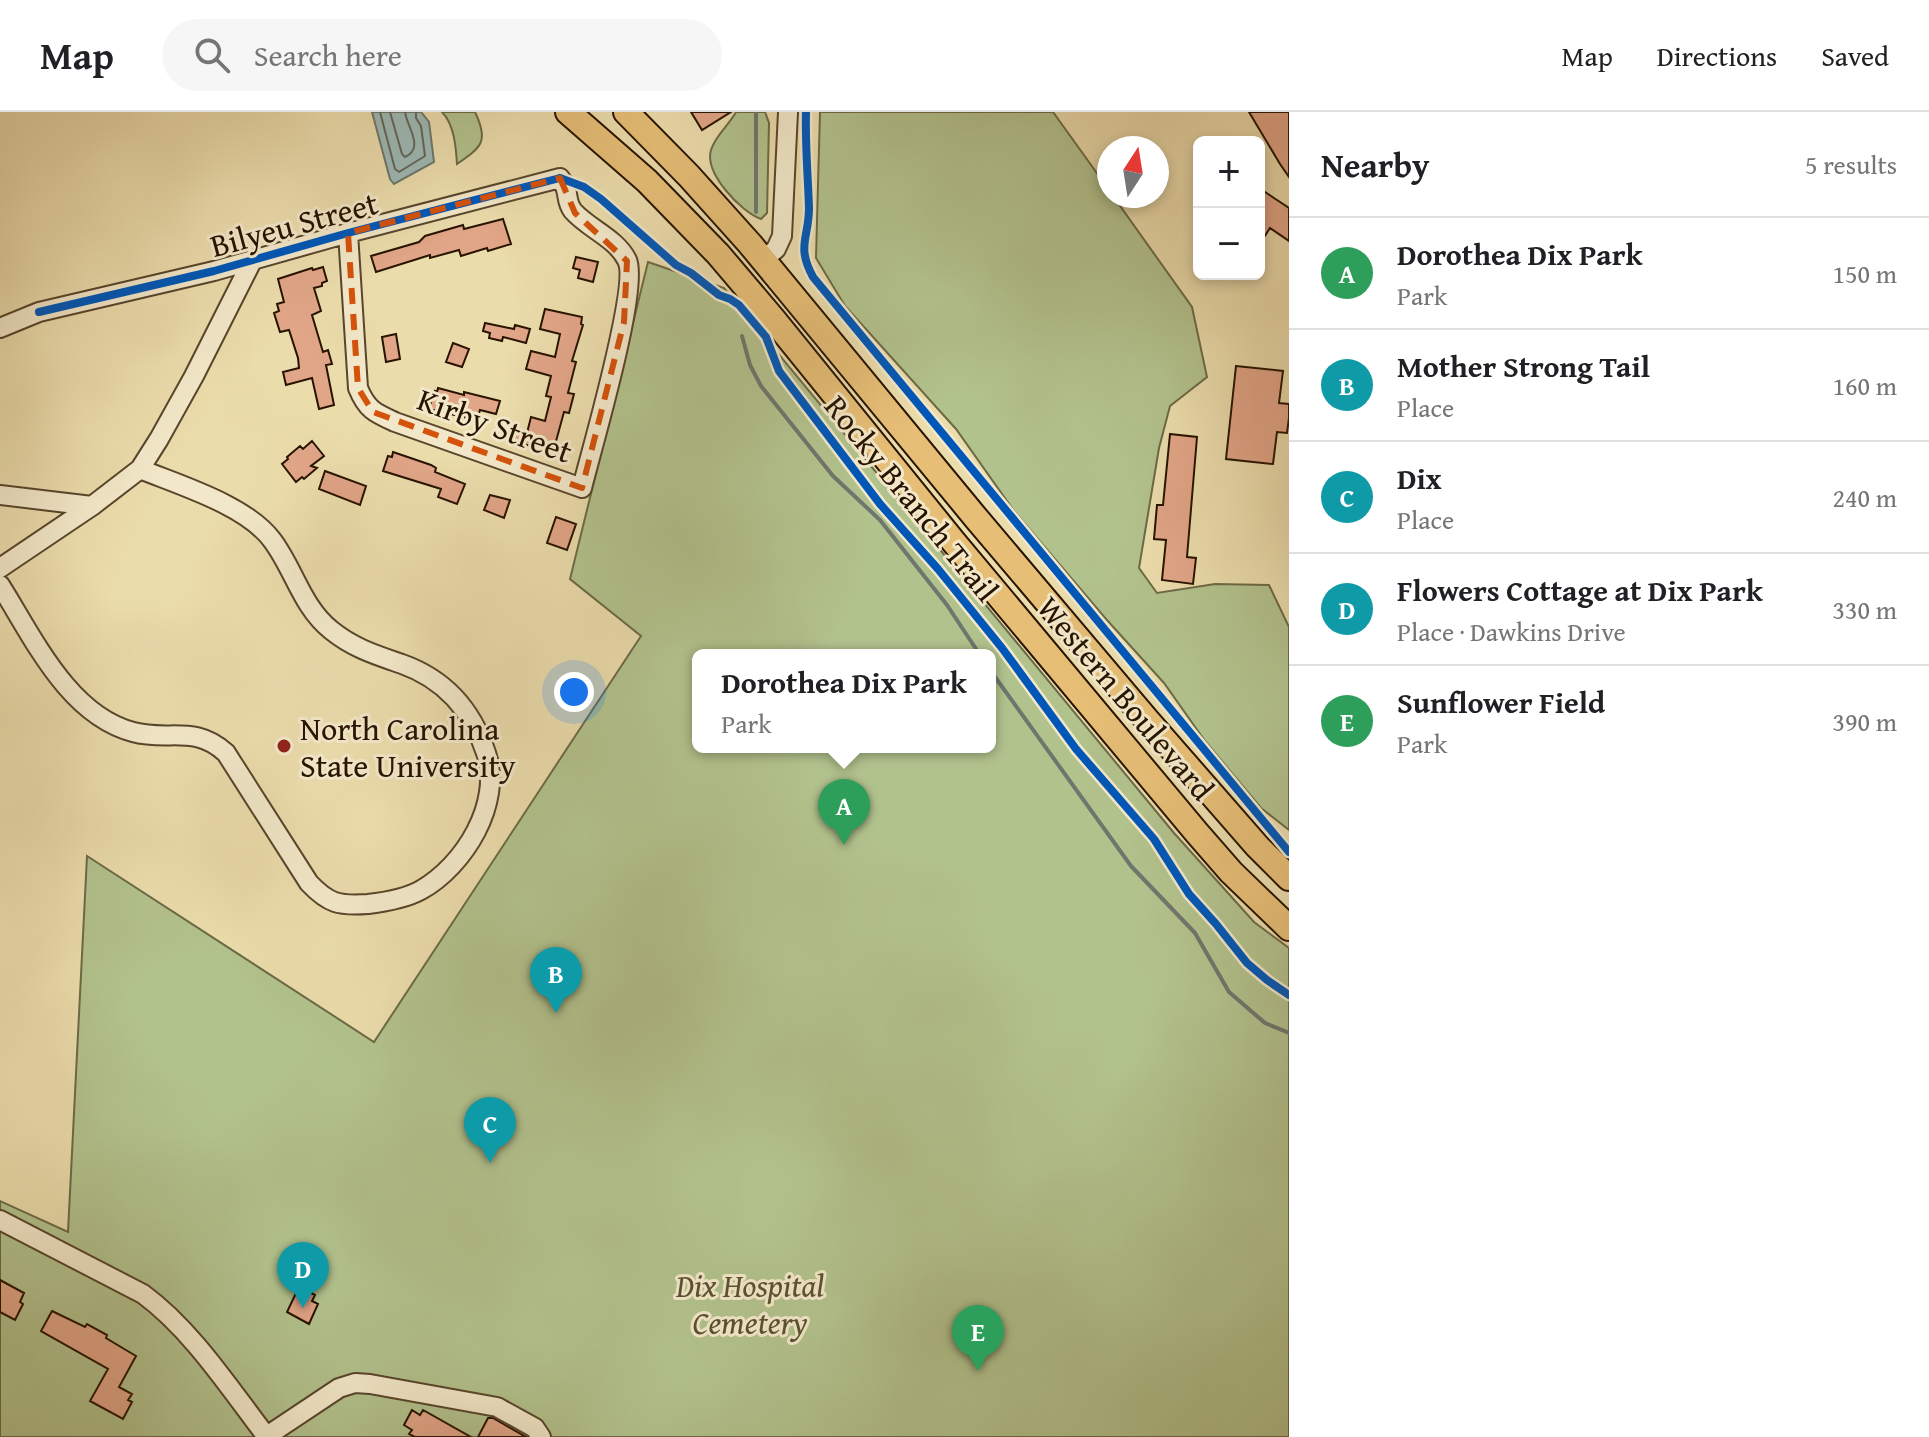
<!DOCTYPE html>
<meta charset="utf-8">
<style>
body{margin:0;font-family:"Gentium Book Plus",serif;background:#f6f6f6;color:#202124}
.controls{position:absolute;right:24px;top:24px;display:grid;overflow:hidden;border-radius:12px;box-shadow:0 4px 12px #0003}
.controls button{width:72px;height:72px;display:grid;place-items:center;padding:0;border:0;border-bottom:2px solid #e0e0e0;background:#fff;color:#202124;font:40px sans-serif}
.compass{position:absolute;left:1097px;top:24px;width:72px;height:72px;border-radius:50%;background:#fff;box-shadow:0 4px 12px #0003;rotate:12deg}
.you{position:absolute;left:574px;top:580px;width:28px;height:28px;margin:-20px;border:6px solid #fff;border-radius:50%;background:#1a73e8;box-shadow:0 0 0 12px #1a73e833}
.badge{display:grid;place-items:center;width:52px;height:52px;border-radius:50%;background:#ea580c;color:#fff;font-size:26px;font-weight:700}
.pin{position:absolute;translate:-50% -66px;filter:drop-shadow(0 2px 4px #0008)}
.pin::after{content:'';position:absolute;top:42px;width:28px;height:24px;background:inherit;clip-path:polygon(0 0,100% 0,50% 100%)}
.popup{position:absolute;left:692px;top:537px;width:304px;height:104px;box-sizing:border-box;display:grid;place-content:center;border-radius:12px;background:#fff;filter:drop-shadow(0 2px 6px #0005);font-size:26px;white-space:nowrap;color:#757577}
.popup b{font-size:30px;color:#202124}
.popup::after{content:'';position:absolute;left:50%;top:100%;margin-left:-16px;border:16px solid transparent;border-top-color:#fff}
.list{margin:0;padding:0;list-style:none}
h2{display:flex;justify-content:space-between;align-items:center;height:104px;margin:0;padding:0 32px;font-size:34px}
h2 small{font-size:26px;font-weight:400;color:#757577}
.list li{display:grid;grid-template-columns:52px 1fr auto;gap:24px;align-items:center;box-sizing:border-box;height:112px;padding:0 32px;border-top:2px solid #e0e0e0}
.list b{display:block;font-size:30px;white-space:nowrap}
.list p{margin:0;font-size:26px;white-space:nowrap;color:#757577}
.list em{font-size:26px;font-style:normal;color:#757577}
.icon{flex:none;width:44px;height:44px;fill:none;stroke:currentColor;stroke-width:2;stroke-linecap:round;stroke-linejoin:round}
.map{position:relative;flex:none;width:1289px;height:1325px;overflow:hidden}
header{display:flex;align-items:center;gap:48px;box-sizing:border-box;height:112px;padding:0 40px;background:#fff;border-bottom:2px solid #e0e0e0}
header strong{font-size:38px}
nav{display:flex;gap:44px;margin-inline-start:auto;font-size:28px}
.search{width:560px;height:72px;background:#f6f6f6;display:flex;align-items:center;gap:20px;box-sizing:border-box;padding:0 28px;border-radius:44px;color:#757577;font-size:30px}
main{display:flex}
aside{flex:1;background:#fff}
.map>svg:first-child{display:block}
.green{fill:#b2c28d;stroke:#6c6a46;stroke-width:2;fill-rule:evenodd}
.water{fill:#9db9b5;stroke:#6e776d;stroke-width:2}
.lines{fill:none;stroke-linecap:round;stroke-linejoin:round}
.shore{stroke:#62665a;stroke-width:2}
.stream{stroke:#6e776d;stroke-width:4}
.building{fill:#e1a587;stroke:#271300;stroke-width:2}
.minor-casing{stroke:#58452b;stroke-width:22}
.major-casing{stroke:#271300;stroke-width:28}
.minor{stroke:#f2e8c9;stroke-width:18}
.major{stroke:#e6be76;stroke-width:24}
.cycleway-casing{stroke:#f2e8c9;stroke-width:13}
.cycleway{stroke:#0057b8;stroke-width:8}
.marked{fill:none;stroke:#d5520b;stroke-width:6;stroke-dasharray:16 10;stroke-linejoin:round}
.poi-dot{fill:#8f2418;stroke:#f2e8c9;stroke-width:3}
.labels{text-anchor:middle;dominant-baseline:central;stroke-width:6;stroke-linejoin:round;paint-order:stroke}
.street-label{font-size:32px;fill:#271300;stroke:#f2e8c9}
.poi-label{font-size:32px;fill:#271300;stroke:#f2e8c9;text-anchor:start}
.park-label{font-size:32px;font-style:italic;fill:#585031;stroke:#f2e8c9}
</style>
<header>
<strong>Map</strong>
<div class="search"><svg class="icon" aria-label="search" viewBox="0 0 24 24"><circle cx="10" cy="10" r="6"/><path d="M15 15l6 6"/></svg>Search here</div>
<nav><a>Map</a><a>Directions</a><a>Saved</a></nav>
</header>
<main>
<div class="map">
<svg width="1289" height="1325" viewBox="0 0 1289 1325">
<rect width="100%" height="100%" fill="#ebdcac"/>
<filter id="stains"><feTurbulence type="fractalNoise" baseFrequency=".0025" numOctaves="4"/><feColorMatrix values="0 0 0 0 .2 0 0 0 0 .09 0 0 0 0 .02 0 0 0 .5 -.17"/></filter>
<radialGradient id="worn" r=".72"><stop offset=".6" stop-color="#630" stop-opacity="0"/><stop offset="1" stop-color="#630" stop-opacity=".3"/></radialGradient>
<path class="green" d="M442 0H475C489 29 482 35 457 52 456 35 454 12 442 0Z
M736 0H765L769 11 767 101 761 107C741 100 704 61 711 38 715 24 729 13 736 0Z
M820 0H1053L1109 78V84H1113L1192 195 1207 265 1170 294 1159 336 1139 456 1157 481 1215 472 1269 473 1289 515V718L1261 696 1205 629 1164 571 1106 507 1014 399 956 317 845 194 816 146Z
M648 150 724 176 1174 721 1254 810 1289 836V1325H0V1089L68 1120 87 744 374 930 641 524 570 467ZM698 543H990V635H698Z"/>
<path class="water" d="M372 0H421L429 10 434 50 394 72 390 67Z"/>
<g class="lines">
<path class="shore" d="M380 0 395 57 399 60 425 44 421 14 416 6V0
M390 0 402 42 405 45C425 36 407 15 405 0"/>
<path class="stream" d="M756 0V100
M742 224 750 253 761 274 833 364 880 408 947 493 980 543
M990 558 1131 754 1195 821 1229 880 1265 911 1289 921"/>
</g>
<path class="building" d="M691 0H731L702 18Z
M1249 0H1289V65L1280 52Z
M1259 76 1289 96V129L1270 116 1259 133Z
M503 107 511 132 488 139 487 136 461 144 459 138 430 146V143L376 160 371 144 419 130 425 124 463 113 464 117Z
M576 145 598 150 593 170 578 166 580 158 573 156Z
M323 155 327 169 322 171V174L314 176 321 199 312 203 323 240 328 238 332 252 326 253 334 293 319 297 312 266 286 273 283 260 299 256 298 246 289 218 280 220 274 201 279 199 277 192 284 190 278 167 312 156 313 158Z
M545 197 582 205 581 212 583 213 572 249 576 250 568 281 574 282 569 301 564 300 555 333 551 332 550 339 511 329 514 318 527 321 531 305 545 309 551 285 546 284 551 264 526 257 531 239 555 245 560 222 540 217Z
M485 211 514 217 515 213 530 217 526 231 503 225 502 229 489 226 490 221 483 219Z
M396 222 400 247 386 250 382 225Z
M453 231 469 237 462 255 446 250Z
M1236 254 1283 259 1279 291 1289 292V306L1287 321 1277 320 1273 352 1226 347Z
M438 276 464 283V280L500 289 496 302 480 298 477 308 433 298 429 296 435 279 437 280Z
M1170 322 1197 325 1187 445 1196 446 1193 472 1162 468 1166 428 1154 427 1157 393H1163Z
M312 329 324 344 311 354 317 356 304 367 302 365 296 370 282 352 288 347 287 345 300 334 303 337Z
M393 340 431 353 436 356 435 360 465 372 457 392 438 385 441 377 383 359 388 344 392 345Z
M325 359 366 374 360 393 319 377Z
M490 383 510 388 504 406 484 398Z
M556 405 576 412 567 438 547 431Z
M0 1168 24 1181 20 1190 23 1192 15 1208 0 1200Z
M301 1176 315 1183 312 1189 318 1192 309 1212 287 1200 296 1181 298 1182Z
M52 1199 85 1215 87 1212 107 1223 106 1226 136 1244 119 1275 132 1282 128 1288 132 1290 123 1307 90 1289 108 1257 41 1219Z
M412 1298 420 1303 423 1298 471 1325H415L409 1322 412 1318 404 1313Z
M488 1306H493L526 1325H478Z"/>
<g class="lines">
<defs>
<path id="minor" d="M763 148 776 137 782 124 788 0
M0 216 39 200 214 159 348 121 560 66C571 79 564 88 573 99 589 117 616 126 627 148 640 174 591 339 582 376L395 310C375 301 367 298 358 276L348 121
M0 383 92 394
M0 456 92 394 140 357 159 327 194 264 252 149
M0 473C33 525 68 603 133 620 169 630 194 612 226 641L309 771C329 792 339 794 368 792 385 790 405 787 421 778 464 754 503 691 486 641 472 598 444 567 402 552 376 543 353 536 331 518 302 495 294 457 272 428 246 393 179 373 140 357
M0 1108 143 1182C192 1218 230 1277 267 1325
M267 1324 339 1276 355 1271 370 1272 497 1295 535 1316 541 1325"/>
<path id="major" d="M568 0 647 69 718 142 774 208 953 429 1197 721 1231 760 1289 816
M626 0 689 64 750 132 976 406 1147 608 1257 734 1289 766"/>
</defs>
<use href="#minor" class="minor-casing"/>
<use href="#major" class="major-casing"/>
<use href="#minor" class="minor"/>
<use href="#major" class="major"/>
<defs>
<path id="cycleway" d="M806 0C805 32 808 64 809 96 809 126 796 134 813 165L1289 740
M560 66 584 75 601 87 676 153 691 161 719 183 730 187 739 193 766 225 779 259 880 392 938 457 1002 536 1076 637 1154 727 1189 782 1216 812 1247 851 1267 868 1289 883
M39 200 214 159 348 121 560 66"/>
</defs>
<use href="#cycleway" class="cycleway-casing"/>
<use href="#cycleway" class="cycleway"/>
</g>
<path class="marked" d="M560 66 575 101 627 149 624 210 582 376 373 300 358 276 348 121Z"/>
<circle class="poi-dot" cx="284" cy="634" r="8"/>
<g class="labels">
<g class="street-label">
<text transform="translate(294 112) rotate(-15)">Bilyeu Street</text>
<text transform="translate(495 313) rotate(20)">Kirby Street</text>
<text transform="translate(912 386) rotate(51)">Rocky Branch Trail</text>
<text transform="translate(1126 586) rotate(50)">Western Boulevard</text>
</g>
<g class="poi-label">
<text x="300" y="616">North Carolina<tspan x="300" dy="37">State University</tspan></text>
</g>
<g class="park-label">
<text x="750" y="1173">Dix Hospital<tspan x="750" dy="37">Cemetery</tspan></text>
</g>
</g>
<rect width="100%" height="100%" filter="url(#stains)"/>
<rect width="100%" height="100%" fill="url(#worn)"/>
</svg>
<div class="controls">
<button>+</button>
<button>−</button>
</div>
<svg class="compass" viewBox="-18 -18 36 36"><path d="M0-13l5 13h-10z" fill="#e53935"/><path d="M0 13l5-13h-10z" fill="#757577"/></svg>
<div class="you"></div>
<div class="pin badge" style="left:844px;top:733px;background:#2e9e5b">A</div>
<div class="popup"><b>Dorothea Dix Park</b>Park</div>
<div class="pin badge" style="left:556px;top:901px;background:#0f9aa8">B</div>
<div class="pin badge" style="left:490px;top:1051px;background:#0f9aa8">C</div>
<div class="pin badge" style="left:303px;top:1196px;background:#0f9aa8">D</div>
<div class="pin badge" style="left:978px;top:1259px;background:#2e9e5b">E</div>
</div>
<aside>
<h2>Nearby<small>5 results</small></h2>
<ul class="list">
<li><span class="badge" style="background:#2e9e5b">A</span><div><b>Dorothea Dix Park</b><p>Park</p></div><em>150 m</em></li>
<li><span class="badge" style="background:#0f9aa8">B</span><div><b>Mother Strong Tail</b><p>Place</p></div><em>160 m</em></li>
<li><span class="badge" style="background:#0f9aa8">C</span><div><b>Dix</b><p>Place</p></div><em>240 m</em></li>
<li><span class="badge" style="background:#0f9aa8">D</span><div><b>Flowers Cottage at Dix Park</b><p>Place · Dawkins Drive</p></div><em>330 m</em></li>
<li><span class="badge" style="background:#2e9e5b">E</span><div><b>Sunflower Field</b><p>Park</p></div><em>390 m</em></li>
</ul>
</aside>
</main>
